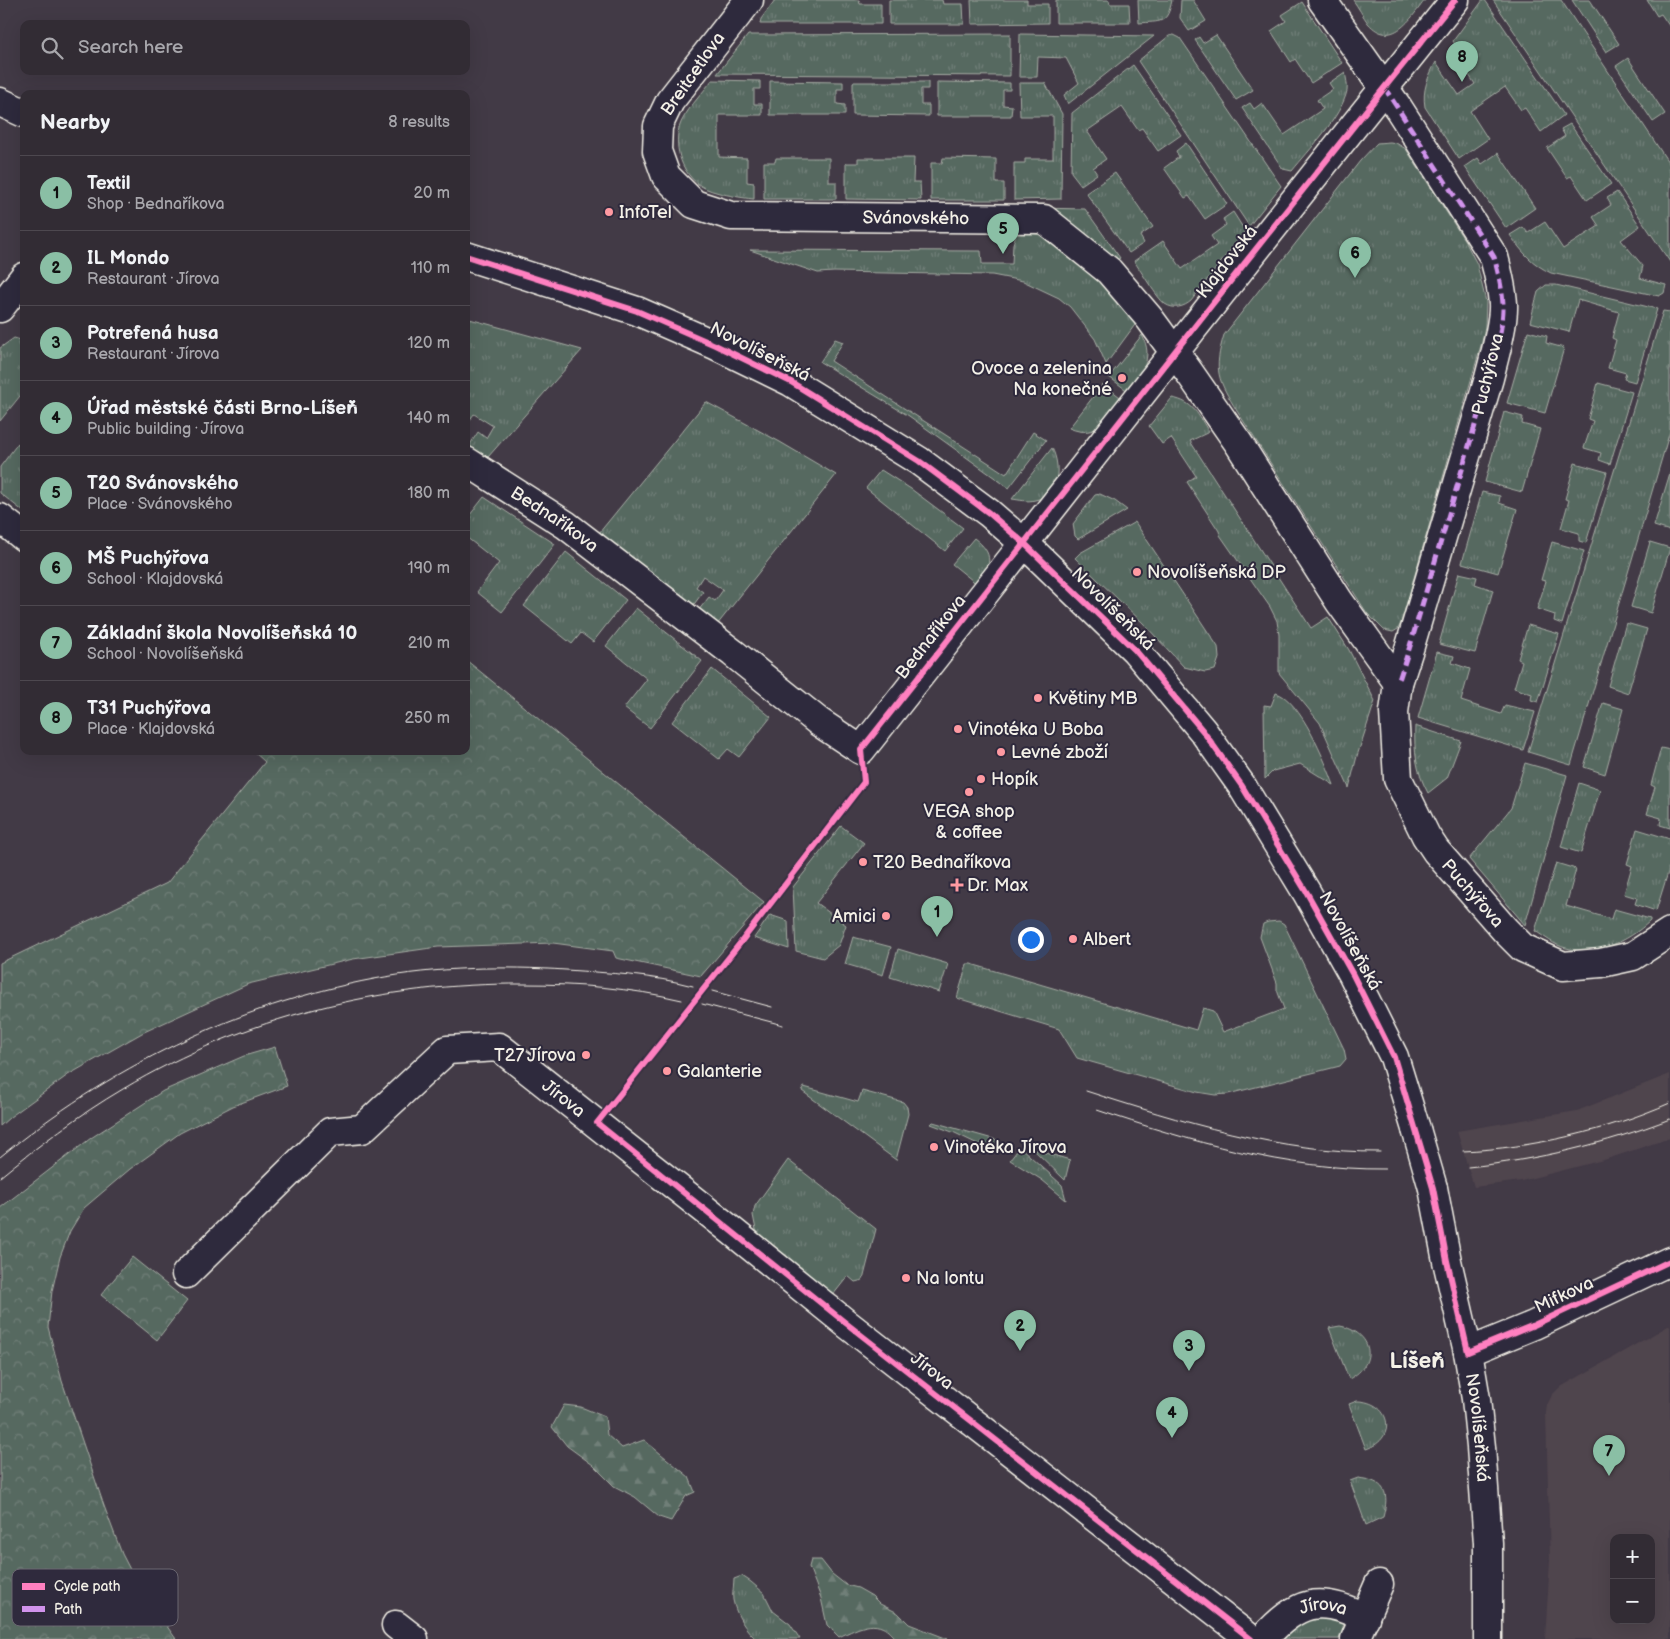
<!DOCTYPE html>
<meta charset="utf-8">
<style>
body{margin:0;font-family:"Balsamiq Sans",sans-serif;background:#3d3840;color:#f1f3f6}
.controls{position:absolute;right:15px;bottom:15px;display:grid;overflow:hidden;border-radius:10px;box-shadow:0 5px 20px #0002}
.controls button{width:45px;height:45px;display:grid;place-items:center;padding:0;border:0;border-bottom:1px solid #4d484f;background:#322c34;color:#f1f3f6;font:25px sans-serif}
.you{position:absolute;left:1030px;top:939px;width:18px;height:18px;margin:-12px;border:4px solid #fff;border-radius:50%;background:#1a73e8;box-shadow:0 0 0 8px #1a73e833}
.badge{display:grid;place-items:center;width:32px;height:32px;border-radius:50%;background:#8abfa5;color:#111;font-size:16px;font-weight:700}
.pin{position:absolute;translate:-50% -41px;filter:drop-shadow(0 1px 2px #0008)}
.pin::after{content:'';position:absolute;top:26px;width:18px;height:15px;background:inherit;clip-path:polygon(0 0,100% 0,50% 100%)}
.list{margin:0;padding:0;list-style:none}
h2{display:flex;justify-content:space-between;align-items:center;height:65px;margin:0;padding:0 20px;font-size:21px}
h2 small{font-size:16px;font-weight:400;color:#a8a7ac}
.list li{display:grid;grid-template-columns:32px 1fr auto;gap:15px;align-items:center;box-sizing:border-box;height:75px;padding:0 20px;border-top:1px solid #4d484f}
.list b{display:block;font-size:19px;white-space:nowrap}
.list p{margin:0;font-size:16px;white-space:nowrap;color:#a8a7ac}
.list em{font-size:16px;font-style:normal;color:#a8a7ac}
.icon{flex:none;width:28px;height:28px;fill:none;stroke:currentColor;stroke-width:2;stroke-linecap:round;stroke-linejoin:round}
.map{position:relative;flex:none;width:1670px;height:1639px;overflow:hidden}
.search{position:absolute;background:#322c34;box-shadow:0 5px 20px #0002;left:20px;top:20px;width:450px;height:55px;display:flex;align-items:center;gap:12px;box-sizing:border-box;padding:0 18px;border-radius:10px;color:#a8a7ac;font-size:19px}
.panel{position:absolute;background:#322c34;box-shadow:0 5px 20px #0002;left:20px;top:90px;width:450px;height:665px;border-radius:10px}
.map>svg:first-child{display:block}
.built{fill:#50454d;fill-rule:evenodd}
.grass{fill:url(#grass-tufts);stroke:#a6ada4}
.forest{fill:url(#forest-firs);stroke:#a6ada4}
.park{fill:url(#park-crowns);stroke:#a6ada4}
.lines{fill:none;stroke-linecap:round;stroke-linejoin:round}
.minor-casing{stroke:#f4f1e8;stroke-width:31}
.minor{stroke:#2f2a3d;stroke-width:28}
.tram{stroke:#f4f1e8;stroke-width:1}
.minor-bridge-casing{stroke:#f4f1e8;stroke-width:31;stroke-linecap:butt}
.minor-bridge{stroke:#2f2a3d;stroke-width:28}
.quiet{stroke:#d193ec;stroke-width:5;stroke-dasharray:10 5;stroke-linecap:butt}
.cycleway-casing{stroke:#2f2a3d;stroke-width:9}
.cycleway{stroke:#ff80c0;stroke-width:6}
.poi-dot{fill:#ff9aa2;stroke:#2f2a3d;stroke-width:2}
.labels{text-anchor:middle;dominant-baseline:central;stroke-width:4;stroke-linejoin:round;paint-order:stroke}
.street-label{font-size:18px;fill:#f4f1e8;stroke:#2f2a3d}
.poi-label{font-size:18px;fill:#f4f1e8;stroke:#2f2a3d;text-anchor:start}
.district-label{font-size:22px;font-weight:bold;fill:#f4f1e8;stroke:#2f2a3d}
.key{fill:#2f2a3d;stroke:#6a6670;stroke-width:1}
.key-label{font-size:14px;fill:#f4f1e8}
</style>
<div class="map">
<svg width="1670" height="1639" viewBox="0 0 1670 1639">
<defs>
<pattern id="grass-tufts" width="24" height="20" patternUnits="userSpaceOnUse" patternTransform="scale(1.25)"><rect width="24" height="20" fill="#576961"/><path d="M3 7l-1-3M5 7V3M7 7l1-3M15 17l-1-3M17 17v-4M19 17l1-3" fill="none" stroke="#707f78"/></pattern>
<pattern id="forest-firs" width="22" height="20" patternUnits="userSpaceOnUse" patternTransform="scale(1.25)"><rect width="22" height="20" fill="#576961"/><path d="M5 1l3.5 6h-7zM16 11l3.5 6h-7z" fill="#707f78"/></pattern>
<pattern id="park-crowns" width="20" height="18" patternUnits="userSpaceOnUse" patternTransform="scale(1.25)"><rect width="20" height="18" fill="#576961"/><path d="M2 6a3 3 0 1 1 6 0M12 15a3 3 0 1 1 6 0" fill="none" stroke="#707f78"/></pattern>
</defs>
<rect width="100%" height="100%" fill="#423a46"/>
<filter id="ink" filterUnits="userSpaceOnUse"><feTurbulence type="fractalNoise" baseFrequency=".02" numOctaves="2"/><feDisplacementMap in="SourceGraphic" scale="10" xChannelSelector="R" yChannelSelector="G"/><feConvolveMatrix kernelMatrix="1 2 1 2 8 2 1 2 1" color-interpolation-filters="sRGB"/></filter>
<g filter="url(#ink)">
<path class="built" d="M1670 1074V1138L1607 1159 1521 1181 1474 1187 1457 1131 1577 1111Z
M1670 1325V1639H1545L1550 1561 1546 1413 1547 1405 1552 1395 1559 1388ZM1614 1538H1651V1620H1614Z"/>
<path class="grass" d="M775 0H859L860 4H881V24H760L761 19Z
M889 0H942L943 4H963L964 24H889Z
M971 0H1027V4H1048V23L972 24Z
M1056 0H1109L1110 4H1129L1130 23H1056Z
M1138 0H1172C1167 25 1161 21 1139 23Z
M1181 0H1193L1206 21 1189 31 1180 18Z
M1353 0H1425C1411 18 1392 50 1368 23 1363 16 1358 7 1353 0Z
M1483 0H1485L1564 115 1541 132 1525 108 1521 110 1505 87 1470 111 1488 139 1459 159 1425 107C1422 90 1428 77 1436 62L1459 95 1475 84 1465 69 1470 67 1453 41Z
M1493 0H1561L1670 165V262Z
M1572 0H1590L1619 44 1606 52Z
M1647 0H1670V27L1661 14 1657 16Z
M1302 2 1342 63 1311 83 1295 59 1291 62 1271 31 1286 21 1282 15Z
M1010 34V76L717 74 748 35Z
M1020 34 1154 36 1068 104 1064 95 1079 83 1066 58 1038 57 1037 77H1019Z
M1174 35 1180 38 1281 186 1249 226 1138 61 1169 36Z
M1216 35 1253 90 1236 100 1195 40 1199 37 1203 43Z
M1628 58 1665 114 1653 122 1616 66Z
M1133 65 1181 135 1158 151 1142 128 1138 130 1122 107 1087 131 1106 159 1093 168 1097 174 1081 185 1071 172 1072 113Z
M1345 72C1346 78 1348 85 1347 91 1341 117 1309 150 1292 171L1283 169 1242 108 1250 103 1254 109 1262 103 1284 135 1323 109 1317 100 1333 89 1329 83Z
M712 80 760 81V89H754V104H762V115H719V157L747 158V182L754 183V199C742 198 711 193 701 186 682 174 674 149 679 128 683 113 703 93 712 80Z
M770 81 843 82V89H837V104L845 105V115H770Z
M853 82H928V89H921V105H929V116L853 115Z
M937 82 1010 83V90H1003V105L1012 106 1011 116H937Z
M1019 83H1045L1062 114 1061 199 1014 200V163H1025V159H1053V116H1020Z
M1570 124 1611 184 1587 200 1571 176 1567 178 1547 148 1565 136 1561 129Z
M1390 142 1396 143 1406 149 1465 241 1477 264 1486 302 1485 326 1482 342 1401 623 1398 629 1393 632 1384 630 1367 613 1237 411C1218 380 1213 371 1224 335L1360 161 1377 143Z
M1186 143 1227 204 1205 219 1189 196 1185 198 1164 168 1179 157 1176 151Z
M1498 153 1535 208 1506 228 1465 167 1478 158 1482 164Z
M776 158H829V182H836V199H764V162H775Z
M858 158H914L913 182H920L921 200 846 199V163H858Z
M943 158 996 159V183H1004V200H931V163H942Z
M1115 173 1153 227 1140 236 1144 243 1129 253 1086 193Z
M1617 192 1640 226 1621 240 1643 266 1640 278 1666 285 1664 293 1659 296 1551 273C1532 264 1522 252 1510 235L1523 227 1528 233 1545 222 1563 249 1599 226 1593 217 1611 205 1607 198Z
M1038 208 1085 209 1120 258 1115 262Z
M1233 212 1245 231 1191 301C1184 307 1174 310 1165 304 1157 298 1141 271 1134 261L1163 241 1182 269 1217 245 1211 236 1226 225 1223 219Z
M1017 231 1038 234 1063 248 1120 300 1137 322 1106 364 1095 339 1070 307 1059 298 1023 281 992 275 834 272 818 273 750 250 981 251 982 264H1012L1013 244Z
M1546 285H1556L1657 309 1635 382 1624 379 1626 373 1608 368 1616 340 1612 338 1619 312 1578 300 1569 332 1530 322 1538 292Z
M1663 311 1670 312V431L1571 765 1528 752Z
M466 318 582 350 488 457 469 446 478 432 486 438 493 426 474 414 466 425Z
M1528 331 1547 336 1546 343 1564 348 1545 413 1507 403Z
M1142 335C1154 358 1142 373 1129 392L1109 377Z
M14 338 24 341V391L0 421V348Z
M835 339 843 342 831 361 1006 474 1033 432 1046 440 1009 488 909 416 820 362Z
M1598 383 1632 392 1610 464 1599 460 1601 453 1584 448 1593 421 1588 419Z
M1103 384 1124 400C1106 419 1098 440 1069 428Z
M1172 398C1194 402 1198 415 1209 432L1190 441 1311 628 1328 617 1349 650 1375 701 1357 756 1349 788 1320 723 1279 673V635L1277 621 1270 607 1220 535 1219 531 1187 482 1196 476 1171 438 1162 444 1149 426Z
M706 402 780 442 836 475 717 625 698 611 709 597 715 601 723 590 703 576 696 587 703 592 692 607 599 533Z
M1504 412 1523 417 1522 424 1540 429 1522 492 1485 482Z
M18 443 24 448V512L0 493V467Z
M1052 448C1061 466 1060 495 1035 500 1027 502 1020 500 1012 499Z
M1575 463 1607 472 1586 543 1579 541V533L1561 528 1569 500 1565 499Z
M881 470 911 489 963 528 945 551 866 488Z
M1670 473V531L1654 526Z
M1482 492 1500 496 1499 503 1517 509 1498 573 1462 563Z
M1100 494 1115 501 1127 510 1078 539 1075 536 1073 524 1095 495Z
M484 497 555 544 502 612 477 592 499 563 466 537V520Z
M1135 522 1218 647 1219 658 1215 670 1205 672 1184 667 1143 623 1075 558 1080 553Z
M974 538C995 554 991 565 978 585L952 564Z
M1552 542 1584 551 1562 624 1554 621 1555 615 1537 609 1546 581 1541 580Z
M1650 542 1670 548 1651 613 1631 607Z
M566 552 626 600 593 642 581 633 572 644 524 606Z
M1459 573 1477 577 1475 584 1493 590 1475 653 1439 644Z
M636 608 702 661 650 728 624 708 647 679 606 646Z
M1626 623 1647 629 1628 693 1608 686Z
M1528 625 1559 634 1538 702 1531 700 1532 694 1514 688 1522 661 1518 659Z
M1437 652 1454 656 1452 663 1470 669 1461 701 1501 714 1505 705 1535 712 1523 750 1418 718Z
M712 669 771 717 739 757 728 749 719 759 672 722Z
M1276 693C1300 699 1326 763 1334 785L1300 764 1273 771 1265 779 1264 705 1271 706Z
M1603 703 1623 709 1605 774 1584 767Z
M1415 726 1461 741 1447 778 1428 793C1416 771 1414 752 1415 726Z
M1661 748 1670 750V828L1660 825 1661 818 1647 814 1655 787 1651 785Z
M1525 763 1567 775 1525 925 1469 859 1511 808Z
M1579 783 1600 790 1581 853 1561 847Z
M841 826 864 843 816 903 846 925 839 945 823 958 796 951 793 887Z
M1637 829 1670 839V866L1656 911 1635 904 1637 898 1624 894 1632 866 1627 864Z
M1556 863 1576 869 1566 906 1611 919 1614 909 1650 919V921C1628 942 1596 956 1566 948 1554 945 1545 937 1535 931Z
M770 915 788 921 789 949 754 938Z
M1279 921 1284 924 1344 1049 1346 1059 1340 1066 1228 1094 1215 1095 1197 1092 1077 1058 1059 1029 957 998 967 964H971L1196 1030 1203 1008 1213 1011 1223 1032 1284 1009 1277 990V983L1260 937 1263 924 1268 922Z
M853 937 891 947 883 975 845 964Z
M898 949 948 964 939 992 890 977Z
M804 1087 858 1102 862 1091 903 1102 907 1107 908 1114 896 1160 802 1091Z
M933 1122 1000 1141 992 1151 955 1133 931 1124Z
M1020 1147 1062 1185 1066 1200 1042 1180 1010 1160Z
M1033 1149 1070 1160 1065 1180Z
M788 1160 876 1229 863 1280 855 1282 848 1276 833 1295 768 1245 756 1230 753 1215 755 1206Z
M1340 1326C1372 1332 1379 1363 1349 1379L1329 1328Z
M1357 1401C1390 1401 1399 1438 1366 1449L1349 1404Z
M1358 1478C1385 1481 1390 1492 1383 1517L1366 1525 1350 1481Z
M742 1576 751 1582 764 1593 773 1611 790 1624 800 1639H756C745 1629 736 1615 733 1600 732 1594 734 1585 734 1579Z
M1326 1615 1343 1623V1632L1339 1639H1279L1293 1624Z"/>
<path class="forest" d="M564 1405 581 1407 605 1417 607 1435 622 1448 644 1440 689 1477 695 1492 686 1496 671 1521 659 1517 635 1497 614 1486 593 1465 567 1446 552 1427Z
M811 1560H821L832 1574 846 1585 858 1588 872 1596 880 1604 898 1613 909 1624 948 1639H895C880 1616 860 1627 839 1637L827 1625 821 1598 809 1567Z"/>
<path class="park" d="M466 660 764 902 701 976 616 958 613 951 553 943 438 947 353 959 248 984 142 1033 68 1075 10 1117 0 1126V963L167 883 265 762 253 751H466Z
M275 1047 287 1086 233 1106 180 1133 130 1169 84 1208 70 1231 60 1257 52 1291 48 1327 62 1381 104 1506 122 1554 139 1587 176 1639H0V1208L91 1138 163 1091 244 1056Z
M132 1257 187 1301 157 1340 101 1295Z"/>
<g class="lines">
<defs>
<g id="minor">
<path id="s1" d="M749 0 670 101 658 126 657 151 666 176 694 204 731 216 1044 219 1109 271 1150 319 1189 372 1239 444 1339 601 1398 683"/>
<path id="s2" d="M1322 0 1399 109 1494 257C1498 272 1502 288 1503 304 1504 324 1494 358 1489 378L1410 646 1398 683 1394 712 1398 779 1426 836 1436 851 1505 930 1523 948 1563 966 1601 963 1633 956 1670 932"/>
<path d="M0 102 24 113"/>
<path d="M466 256 637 311 715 345 791 382 919 461 989 513 1025 544 1135 650 1203 731 1242 786 1307 893 1353 975 1394 1057 1416 1129"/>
<path d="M0 308 24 277"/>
<path id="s3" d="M466 461 566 525 733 653 819 722 861 750C1059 500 1254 248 1455 0"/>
<path d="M0 518 24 537"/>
<path id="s4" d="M1433 1188 1447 1261 1468 1352 1476 1399 1481 1447 1488 1543V1639"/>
<path id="s5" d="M186 1274 330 1132 362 1129 447 1050 499 1047 722 1223 847 1324 1251 1639"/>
<path d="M1468 1352 1534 1325 1670 1261"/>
<path d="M396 1625 414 1639"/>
<path id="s6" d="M1263 1639C1297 1601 1320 1594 1365 1618"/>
<path d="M1355 1639 1379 1584"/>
</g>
</defs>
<use href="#minor" class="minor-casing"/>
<use href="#minor" class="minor"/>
<path class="tram" d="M712 991 772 1007
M702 1004 783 1025
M1086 1091C1179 1121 1282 1153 1380 1152
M1097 1110C1189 1141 1287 1170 1385 1169
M1463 1151C1533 1148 1606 1131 1670 1103
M0 1157C108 1068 236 1005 374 979 437 967 503 966 566 970 609 973 652 975 693 986
M1468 1167C1538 1160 1605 1144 1670 1119
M0 1177C39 1145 79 1115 123 1089 246 1016 382 983 524 984 577 984 631 988 682 1000"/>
<defs>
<path id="minor-bridge" d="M1416 1129 1433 1188"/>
</defs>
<use href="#minor-bridge" class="minor-bridge-casing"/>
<use href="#minor-bridge" class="minor-bridge"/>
<path class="quiet" d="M1384 87 1494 257C1498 272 1502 288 1503 304 1504 324 1494 358 1489 378L1410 646 1398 683"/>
<defs>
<path id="cycleway" d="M466 256 637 311 715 345 791 382 919 461 989 513 1025 544 1135 650 1203 731 1242 786 1307 893 1353 975 1394 1057 1433 1188 1447 1261 1468 1352 1534 1325 1670 1261
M1251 1639 847 1324 597 1123 741 942 864 782 861 750C1059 500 1254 248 1455 0"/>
</defs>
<use href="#cycleway" class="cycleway-casing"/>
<use href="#cycleway" class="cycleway"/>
</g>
</g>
<g class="poi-dot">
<circle cx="609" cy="212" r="5"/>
<circle cx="1122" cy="378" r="5"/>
<circle cx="1137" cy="572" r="5"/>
<circle cx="1038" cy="698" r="5"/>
<circle cx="958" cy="729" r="5"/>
<circle cx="1001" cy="752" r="5"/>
<circle cx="981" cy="779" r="5"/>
<circle cx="969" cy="792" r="5"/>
<circle cx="863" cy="862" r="5"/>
<path d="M954.5 877.5h5v5h5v5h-5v5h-5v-5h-5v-5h5z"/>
<circle cx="886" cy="916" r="5"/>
<circle cx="1073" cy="939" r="5"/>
<circle cx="586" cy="1055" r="5"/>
<circle cx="667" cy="1071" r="5"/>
<circle cx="934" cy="1147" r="5"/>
<circle cx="906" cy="1278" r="5"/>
</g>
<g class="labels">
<g class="street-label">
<text transform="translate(693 74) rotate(-55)">Breitcetlova</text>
<text stroke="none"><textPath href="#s1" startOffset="471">Svánovského</textPath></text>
<text transform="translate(1227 262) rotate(-52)">Klajdovská</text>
<text transform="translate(760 352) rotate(27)">Novolíšeňská</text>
<text transform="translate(1488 374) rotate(-76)">Puchýřova</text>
<text stroke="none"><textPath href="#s3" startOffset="106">Bednaříkova</textPath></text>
<text transform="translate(1113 609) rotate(45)">Novolíšeňská</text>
<text transform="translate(931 637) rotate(-52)">Bednaříkova</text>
<text stroke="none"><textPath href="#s2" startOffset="985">Puchýřova</textPath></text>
<text transform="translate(1350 941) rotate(61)">Novolíšeňská</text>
<text stroke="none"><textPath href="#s5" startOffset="485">Jírova</textPath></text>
<text transform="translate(1564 1295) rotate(-25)">Mifkova</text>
<text transform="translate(932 1371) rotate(38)">Jírova</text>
<text stroke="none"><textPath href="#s4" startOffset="244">Novolíšeňská</textPath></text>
<text stroke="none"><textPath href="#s6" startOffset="72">Jírova</textPath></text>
</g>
<g class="poi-label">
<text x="619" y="212">InfoTel</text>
<text x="1112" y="368" text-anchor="end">Ovoce a zelenina<tspan x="1112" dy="21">Na konečné</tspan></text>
<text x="1147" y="572">Novolíšeňská DP</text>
<text x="1048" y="698">Květiny MB</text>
<text x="968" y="729">Vinotéka U Boba</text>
<text x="1011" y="752">Levné zboží</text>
<text x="991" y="779">Hopík</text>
<text x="969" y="811" text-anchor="middle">VEGA shop<tspan x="969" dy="21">&amp; coffee</tspan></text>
<text x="873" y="862">T20 Bednaříkova</text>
<text x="967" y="885">Dr. Max</text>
<text x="876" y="916" text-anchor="end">Amici</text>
<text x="1083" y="939">Albert</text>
<text x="576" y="1055" text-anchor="end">T27 Jírova</text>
<text x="677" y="1071">Galanterie</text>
<text x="944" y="1147">Vinotéka Jírova</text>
<text x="916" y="1278">Na lontu</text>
</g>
<g class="district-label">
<text x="1417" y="1361">Líšeň</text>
</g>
</g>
<rect x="12" y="1569" width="166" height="57" rx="8" class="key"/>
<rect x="22" y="1583" width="23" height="7" fill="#ff80c0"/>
<rect x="22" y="1606" width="23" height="6" fill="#d193ec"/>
<g class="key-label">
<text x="54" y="1591">Cycle path</text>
<text x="54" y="1614">Path</text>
</g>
</svg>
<div class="controls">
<button>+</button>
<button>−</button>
</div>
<div class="you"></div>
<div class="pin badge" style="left:937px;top:937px">1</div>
<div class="pin badge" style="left:1020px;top:1351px">2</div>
<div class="pin badge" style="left:1189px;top:1371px">3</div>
<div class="pin badge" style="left:1172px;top:1438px">4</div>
<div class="pin badge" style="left:1003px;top:254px">5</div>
<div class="pin badge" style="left:1355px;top:278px">6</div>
<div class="pin badge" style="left:1609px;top:1476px">7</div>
<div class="pin badge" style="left:1462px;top:82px">8</div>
<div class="search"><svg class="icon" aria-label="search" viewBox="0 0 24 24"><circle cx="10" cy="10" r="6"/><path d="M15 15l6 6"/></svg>Search here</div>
<section class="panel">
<h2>Nearby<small>8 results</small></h2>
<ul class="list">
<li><span class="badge">1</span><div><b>Textil</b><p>Shop · Bednaříkova</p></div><em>20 m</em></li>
<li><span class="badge">2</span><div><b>IL Mondo</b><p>Restaurant · Jírova</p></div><em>110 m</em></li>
<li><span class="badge">3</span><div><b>Potrefená husa</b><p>Restaurant · Jírova</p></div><em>120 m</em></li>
<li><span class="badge">4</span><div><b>Úřad městské části Brno-Líšeň</b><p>Public building · Jírova</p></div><em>140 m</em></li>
<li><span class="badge">5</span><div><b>T20 Svánovského</b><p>Place · Svánovského</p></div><em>180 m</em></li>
<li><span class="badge">6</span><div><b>MŠ Puchýřova</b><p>School · Klajdovská</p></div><em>190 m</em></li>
<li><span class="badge">7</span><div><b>Základní škola Novolíšeňská 10</b><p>School · Novolíšeňská</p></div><em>210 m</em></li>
<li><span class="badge">8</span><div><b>T31 Puchýřova</b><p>Place · Klajdovská</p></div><em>250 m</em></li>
</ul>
</section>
</div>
